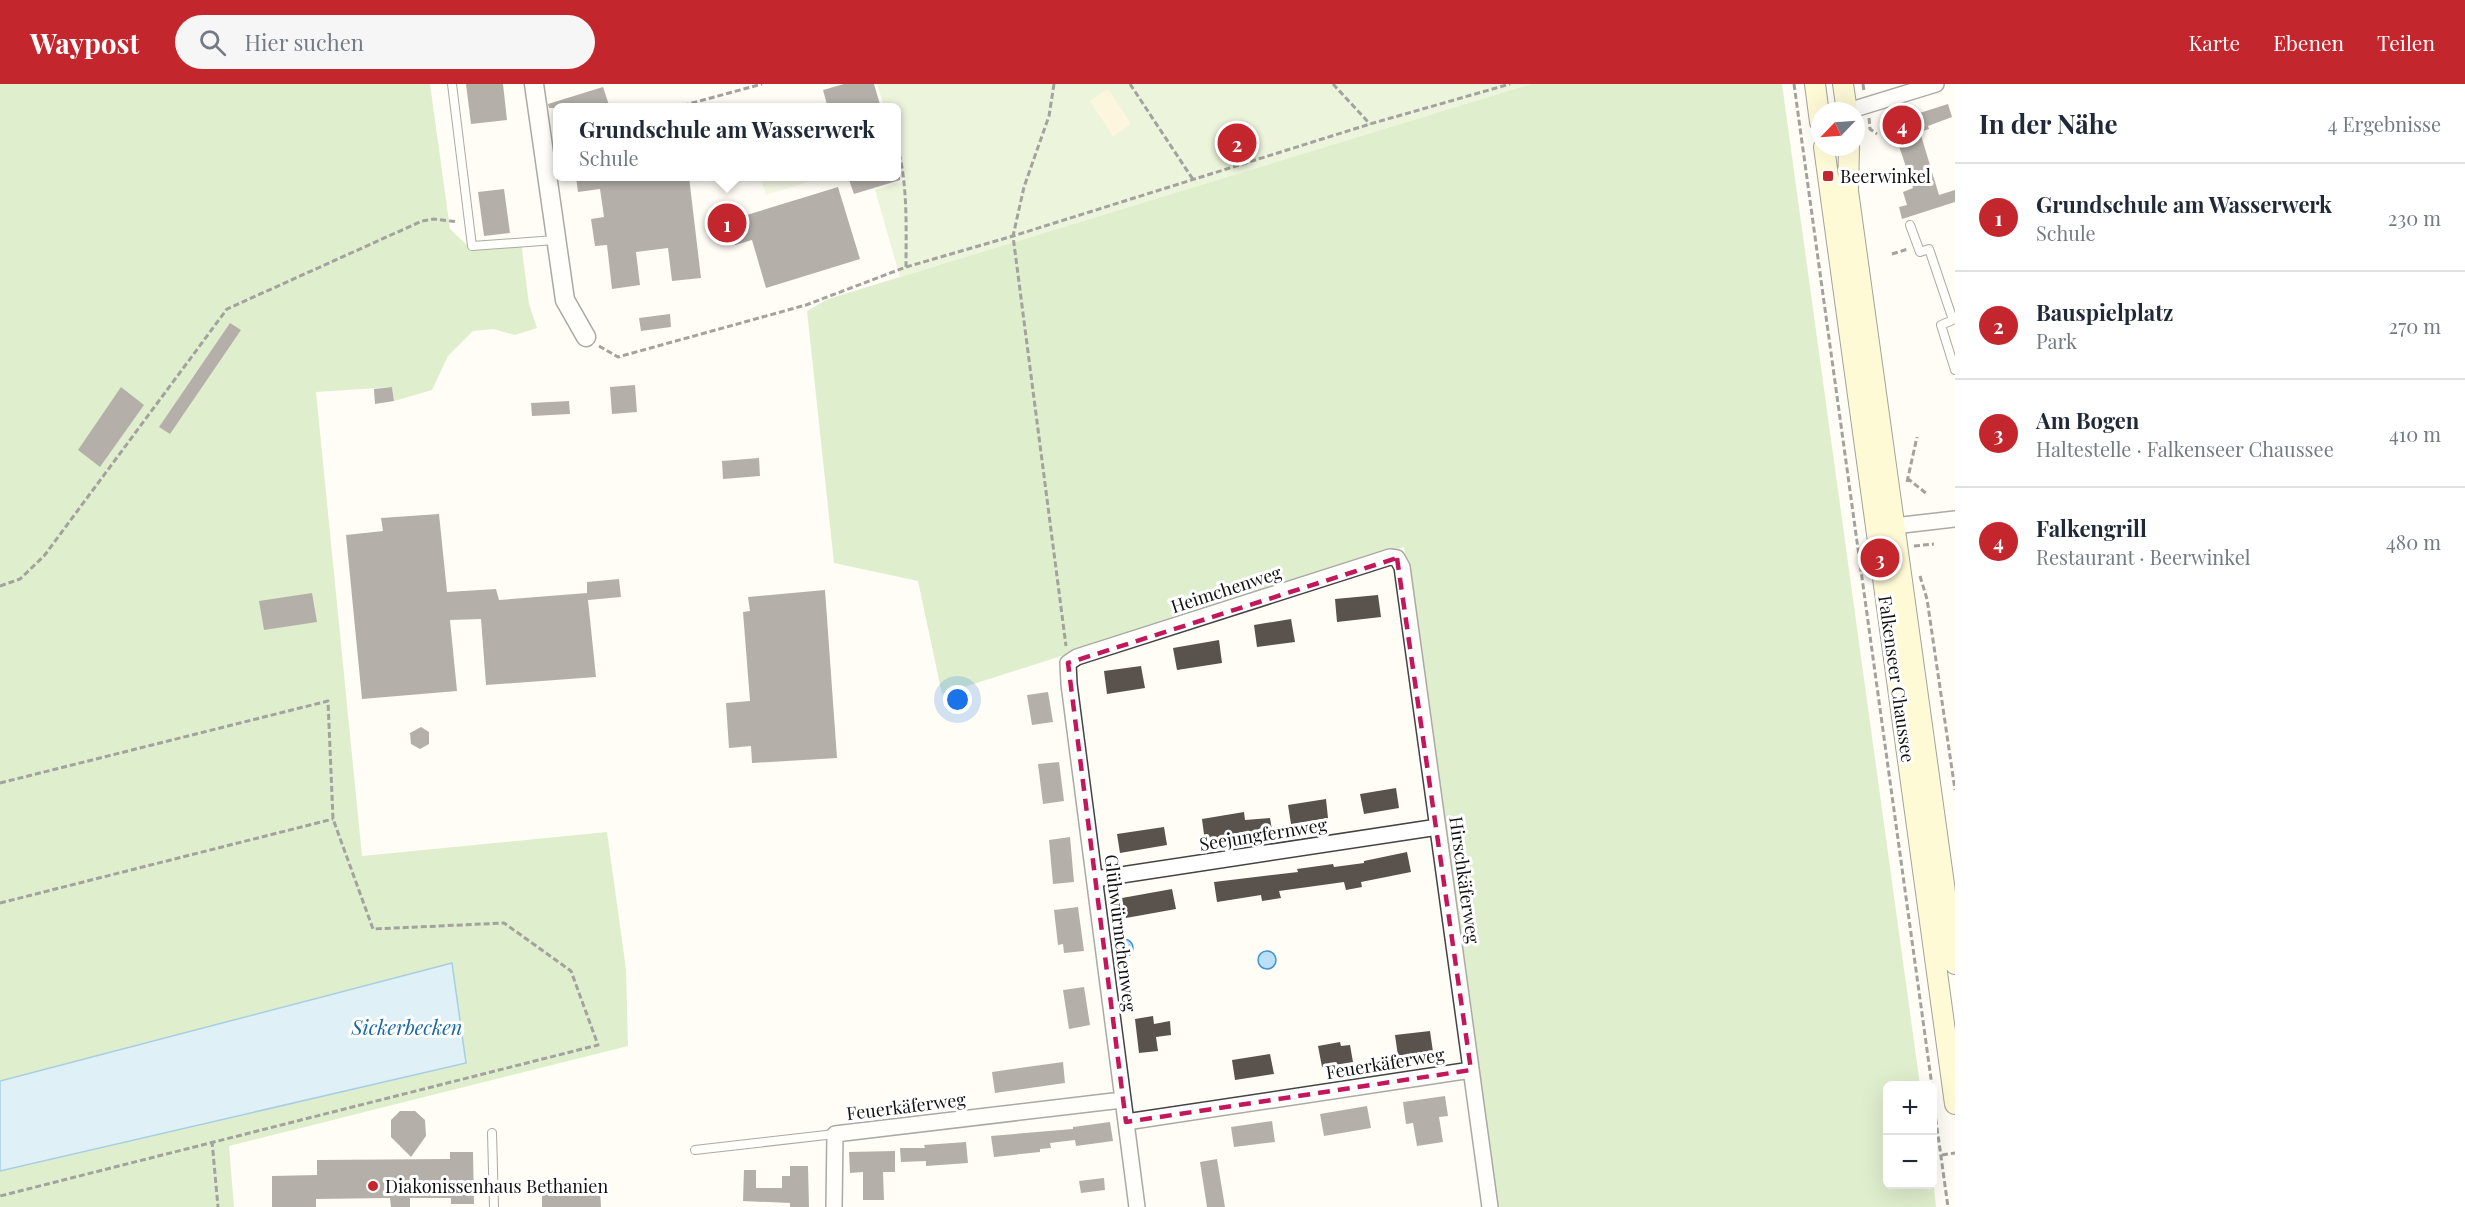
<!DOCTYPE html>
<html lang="de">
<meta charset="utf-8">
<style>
body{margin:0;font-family:"Playfair Display",serif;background:#f6f6f7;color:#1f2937}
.controls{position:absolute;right:18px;bottom:18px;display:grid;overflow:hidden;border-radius:9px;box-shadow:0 6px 24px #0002}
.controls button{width:54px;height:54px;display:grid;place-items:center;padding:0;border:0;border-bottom:2px solid #e0e1e3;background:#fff;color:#1f2937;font:30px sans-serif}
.compass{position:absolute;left:1811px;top:18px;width:54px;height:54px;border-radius:50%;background:#fff;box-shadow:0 6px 24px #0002;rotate:245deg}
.you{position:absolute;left:958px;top:616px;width:21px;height:21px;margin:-15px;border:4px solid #fff;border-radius:50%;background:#1a73e8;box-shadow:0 0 0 9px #1a73e833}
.badge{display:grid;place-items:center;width:39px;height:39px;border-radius:50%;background:#c4262e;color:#fff;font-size:20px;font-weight:700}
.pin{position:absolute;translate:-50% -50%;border:3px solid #fff;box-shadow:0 2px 6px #0006}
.popup{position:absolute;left:553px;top:19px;width:348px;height:78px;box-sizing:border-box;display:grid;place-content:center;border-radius:9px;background:#fff;filter:drop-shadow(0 2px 4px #0005);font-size:20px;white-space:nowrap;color:#747a83}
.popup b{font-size:22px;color:#1f2937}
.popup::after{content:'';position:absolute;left:50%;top:100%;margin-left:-12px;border:12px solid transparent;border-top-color:#fff}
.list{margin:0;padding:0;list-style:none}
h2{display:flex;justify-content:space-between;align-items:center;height:78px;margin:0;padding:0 24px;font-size:26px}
h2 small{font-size:20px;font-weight:400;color:#747a83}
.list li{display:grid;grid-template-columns:39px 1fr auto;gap:18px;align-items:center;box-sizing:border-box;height:108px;padding:0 24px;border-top:2px solid #e0e1e3}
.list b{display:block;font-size:22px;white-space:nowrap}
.list p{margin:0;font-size:20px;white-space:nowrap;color:#747a83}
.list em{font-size:20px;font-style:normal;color:#747a83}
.icon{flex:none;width:33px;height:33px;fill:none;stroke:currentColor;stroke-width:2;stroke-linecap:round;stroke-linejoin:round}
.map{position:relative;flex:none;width:1955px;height:1123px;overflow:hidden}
header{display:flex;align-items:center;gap:36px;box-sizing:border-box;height:84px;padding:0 30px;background:#c4262e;color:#fff}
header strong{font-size:28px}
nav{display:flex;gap:33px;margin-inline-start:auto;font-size:21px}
.search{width:420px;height:54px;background:#f6f6f7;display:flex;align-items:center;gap:15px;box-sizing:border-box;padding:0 21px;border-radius:33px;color:#747a83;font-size:22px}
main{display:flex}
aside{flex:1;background:#fff}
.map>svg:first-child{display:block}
.green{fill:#d5ebbd}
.forest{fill:#b9dc9c}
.sand{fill:#fbeec1}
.pitch{fill:#e6f2cf}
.water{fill:#b9e0f7;stroke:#3f96cf;stroke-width:1.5}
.building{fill:#5a524d}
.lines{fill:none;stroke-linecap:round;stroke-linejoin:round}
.service-casing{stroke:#444;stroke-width:10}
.minor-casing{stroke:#444;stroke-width:18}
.tertiary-casing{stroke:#444;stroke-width:21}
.secondary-casing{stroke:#333;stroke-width:22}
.path{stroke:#333;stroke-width:3;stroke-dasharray:6 3;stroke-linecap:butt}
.service{stroke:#fff;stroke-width:8}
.minor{stroke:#fff;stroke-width:15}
.tertiary{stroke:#fff;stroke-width:18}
.secondary{stroke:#fff6b0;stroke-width:20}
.marked{fill:none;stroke:#c2185b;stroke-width:4.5;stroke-dasharray:12 8;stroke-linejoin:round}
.poi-dot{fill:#c4262e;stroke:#fff;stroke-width:2}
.labels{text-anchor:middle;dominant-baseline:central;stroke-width:6;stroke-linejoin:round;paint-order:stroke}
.poi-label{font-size:18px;fill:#111;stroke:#fff;text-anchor:start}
.street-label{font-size:18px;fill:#111;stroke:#fff}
.water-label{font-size:20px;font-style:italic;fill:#1768a6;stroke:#fff}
</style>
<header>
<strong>Waypost</strong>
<div class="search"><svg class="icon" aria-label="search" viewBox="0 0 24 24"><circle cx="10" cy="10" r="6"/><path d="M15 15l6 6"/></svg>Hier suchen</div>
<nav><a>Karte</a><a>Ebenen</a><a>Teilen</a></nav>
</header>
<main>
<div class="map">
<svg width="1955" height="1123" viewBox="0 0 1955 1123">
<rect width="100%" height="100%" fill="#fffdf5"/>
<path class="green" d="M877 0H1531L900 193 875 106 905 97 897 67V24L884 23Z"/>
<path class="forest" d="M0 0H430L450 145 469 163 521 158 529 220 537 244 515 251 493 245 473 247 448 272 432 306 394 317 392 303 316 308 362 772 607 748 626 885 628 962 229 1062 234 1123H0V1087L466 978 452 879 0 997Z
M1531 0H1782L1920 1001 1888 1002V1100H1932L1933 1094 1936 1123H1497L1404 463 942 610 918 497 834 479 807 227 828 215Z"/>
<path class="sand" d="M1108 5 1131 40 1113 52 1090 17Z"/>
<path class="pitch" d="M760 92H824V93L766 111Z"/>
<path class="water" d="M1115 864a9 9 0 1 1 18 0a9 9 0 1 1-18 0Z
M1258 876a9 9 0 1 1 18 0a9 9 0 1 1-18 0Z
M452 879 466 979 0 1087V997Z"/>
<path class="building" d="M466 0H503L507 36 471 40Z
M844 0H874L881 24H828L823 6Z
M603 3 610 24H549L548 20Z
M1948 20 1952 33 1928 42 1929 45 1920 48 1939 111 1955 106V118L1902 135 1899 123 1907 121 1903 108 1913 104 1891 38Z
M576 93H622V96L652 93H689L701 194 672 197 668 164 636 168 640 201 612 205 607 161 595 162 591 135 604 133 600 105 578 108Z
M848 93H900V96L854 110Z
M838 103 860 175 766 204 752 156 735 161 727 137Z
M504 105 510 149 484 152 478 108Z
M670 230 671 243 641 247 639 234Z
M230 239 241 246 170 350 159 343Z
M635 301 637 328 612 330 610 303Z
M121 303 144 321 100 383 78 366Z
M392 303 394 317 375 320 374 305Z
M569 317 570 330 532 332 531 319Z
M759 374 760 392 723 395 722 377Z
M439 430 447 508 496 505 499 516 587 509V498L619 495 621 513 588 516 596 593 486 601 481 535 450 536 457 607 362 615 346 451 383 447 381 434Z
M825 506 837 674 752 679 751 662 729 664 726 619 750 617 743 528 750 527 748 513Z
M312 509 317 538 264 546 259 517Z
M1378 511 1381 533 1337 538 1335 515Z
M1291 535 1295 558 1257 563 1254 541Z
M1219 556 1222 579 1177 586 1173 564Z
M1141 582 1145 604 1107 610 1104 587Z
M1048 608 1053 638 1032 641 1027 611Z
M421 643 429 648V660L420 665 411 660 410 649Z
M1059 678 1064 717 1043 720 1038 680Z
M1396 704 1399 724 1364 730 1360 710Z
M1326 715 1328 734 1291 740 1288 721Z
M1244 728 1245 736 1270 734 1272 746 1205 758 1202 735Z
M1164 743 1167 761 1120 769 1117 750Z
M1070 753 1074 798 1053 800 1049 756Z
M1407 768 1411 788 1361 798 1362 803 1346 806 1344 798 1279 807 1281 814 1262 817 1261 811 1217 818 1214 798 1298 788 1297 785 1333 780 1334 783 1364 779V777Z
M1172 805 1176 825 1126 834 1122 814Z
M1078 823 1084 867 1064 869 1063 860 1058 861 1054 826Z
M1084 903 1090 941 1069 945 1063 906Z
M1153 932 1154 940 1170 937 1171 951 1156 953 1158 967 1139 969 1135 935Z
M1430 947 1433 968 1398 972 1395 951Z
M1340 958 1341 962 1350 961 1353 978 1322 983 1318 962Z
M1270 970 1274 990 1235 996 1232 976Z
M1063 978 1065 999 995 1009 992 988Z
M1445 1012 1448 1032 1439 1033 1443 1058 1417 1062 1413 1039 1406 1040 1403 1018Z
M1367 1022 1371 1044 1324 1052 1320 1030Z
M400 1027H415L425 1036 426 1052 411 1073 391 1053V1036Z
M1272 1037 1275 1058 1234 1063 1231 1043Z
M1110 1038 1113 1057 1076 1062 1075 1056 1050 1059 1051 1064 1040 1065V1068L994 1073 991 1052 1073 1045V1043Z
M966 1058 968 1079 926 1082V1077L901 1078 900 1064H925L924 1061Z
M895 1067V1088H883L884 1116H863V1088L850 1089 849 1068Z
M450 1068H473L474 1120H451V1114H410V1123H391L390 1114 316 1115V1123H272V1092L317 1091V1076L450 1075Z
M1217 1075 1225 1123H1207L1200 1078Z
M790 1082H808L809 1123H790V1119L743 1117 744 1086H756V1104H782V1092H790Z
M1104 1094 1105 1106 1081 1109 1079 1097Z
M542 1105H600L601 1123H542Z"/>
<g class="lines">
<defs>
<path id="service" d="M452 0 472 162 555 156
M1910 141 1920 168 1929 165 1953 236 1941 241 1955 286
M492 1049 494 1123
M695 1066 835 1050"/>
<path id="minor" d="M1848 27 1936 0
M1894 442 1955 435
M1095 795 1438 743
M1126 1038 1471 986
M834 1123 835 1050 1122 1016
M1137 1123 1069 600 1068 579 1077 573 1390 473 1397 474 1402 483 1490 1123"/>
<path id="tertiary" d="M534 0 565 216 586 253"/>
<path id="secondary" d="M1815 0 1820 38
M1843 0 1847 27
M1824 63 1955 1020
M1849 63 1848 107 1955 880"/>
</defs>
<use href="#service" class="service-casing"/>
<use href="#minor" class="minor-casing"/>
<use href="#tertiary" class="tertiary-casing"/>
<use href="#secondary" class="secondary-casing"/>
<path class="path" d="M1054 0 1049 32 1024 103 1013 152 1066 562
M1130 0 1194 97
M1333 0 1370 40
M1794 0 1932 1002
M1863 0 1864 7
M674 24 762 0
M1869 34 1870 45 1877 50
M897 61C908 100 906 142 906 183
M1892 170 1908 165
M599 262 618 273 806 221 906 183 1013 152 1370 40 1510 0
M1907 394 1927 410
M1907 398 1917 353
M1914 462 1934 460
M1920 492 1927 515 1955 706
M0 502 20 495 44 472 227 225 422 137 434 135 458 138
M0 699 328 617 333 735 373 845 504 839 571 887 598 961 0 1112
M0 819 333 735
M1932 1008 1948 1123
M212 1057 218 1123
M1942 1071 1955 1069"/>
<use href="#service" class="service"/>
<use href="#minor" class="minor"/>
<use href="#tertiary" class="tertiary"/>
<use href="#secondary" class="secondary"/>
</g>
<path d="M0 0H1955V1123H0ZM1397 474 1471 986 1126 1038 1068 579Z" fill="#fffdf5" fill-opacity=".55" fill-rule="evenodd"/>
<path class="marked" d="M1397 474 1471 986 1126 1038 1068 579Z"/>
<g class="poi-dot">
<rect x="1822" y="86" width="12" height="12" rx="3"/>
<circle cx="373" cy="1102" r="6"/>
</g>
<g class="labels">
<g class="poi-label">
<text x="1840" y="92">Beerwinkel</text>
<text x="385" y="1102">Diakonissenhaus Bethanien</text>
</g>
<g class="street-label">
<text transform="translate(1226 505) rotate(-18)">Heimchenweg</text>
<text transform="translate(1897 595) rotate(82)">Falkenseer Chaussee</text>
<text transform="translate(1263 750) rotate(-9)">Seejungfernweg</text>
<text transform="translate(1465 796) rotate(82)">Hirschkäferweg</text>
<text transform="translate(1121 849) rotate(83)">Glühwürmchenweg</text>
<text transform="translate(1385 979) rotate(-9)">Feuerkäferweg</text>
<text transform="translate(906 1022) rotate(-7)">Feuerkäferweg</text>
</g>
<g class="water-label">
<text x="407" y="942">Sickerbecken</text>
</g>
</g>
</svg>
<div class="controls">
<button>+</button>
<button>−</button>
</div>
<svg class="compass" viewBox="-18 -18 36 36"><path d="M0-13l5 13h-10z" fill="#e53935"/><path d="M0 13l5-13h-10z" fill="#747a83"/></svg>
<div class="you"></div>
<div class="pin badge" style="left:727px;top:139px">1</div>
<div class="popup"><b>Grundschule am Wasserwerk</b>Schule</div>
<div class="pin badge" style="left:1237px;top:59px">2</div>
<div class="pin badge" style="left:1880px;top:474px">3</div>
<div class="pin badge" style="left:1902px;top:41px">4</div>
</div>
<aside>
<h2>In der Nähe<small>4 Ergebnisse</small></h2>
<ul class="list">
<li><span class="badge">1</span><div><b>Grundschule am Wasserwerk</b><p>Schule</p></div><em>230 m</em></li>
<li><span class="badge">2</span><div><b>Bauspielplatz</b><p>Park</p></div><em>270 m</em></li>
<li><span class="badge">3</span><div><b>Am Bogen</b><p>Haltestelle · Falkenseer Chaussee</p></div><em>410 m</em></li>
<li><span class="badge">4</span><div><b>Falkengrill</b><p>Restaurant · Beerwinkel</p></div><em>480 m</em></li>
</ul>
</aside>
</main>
